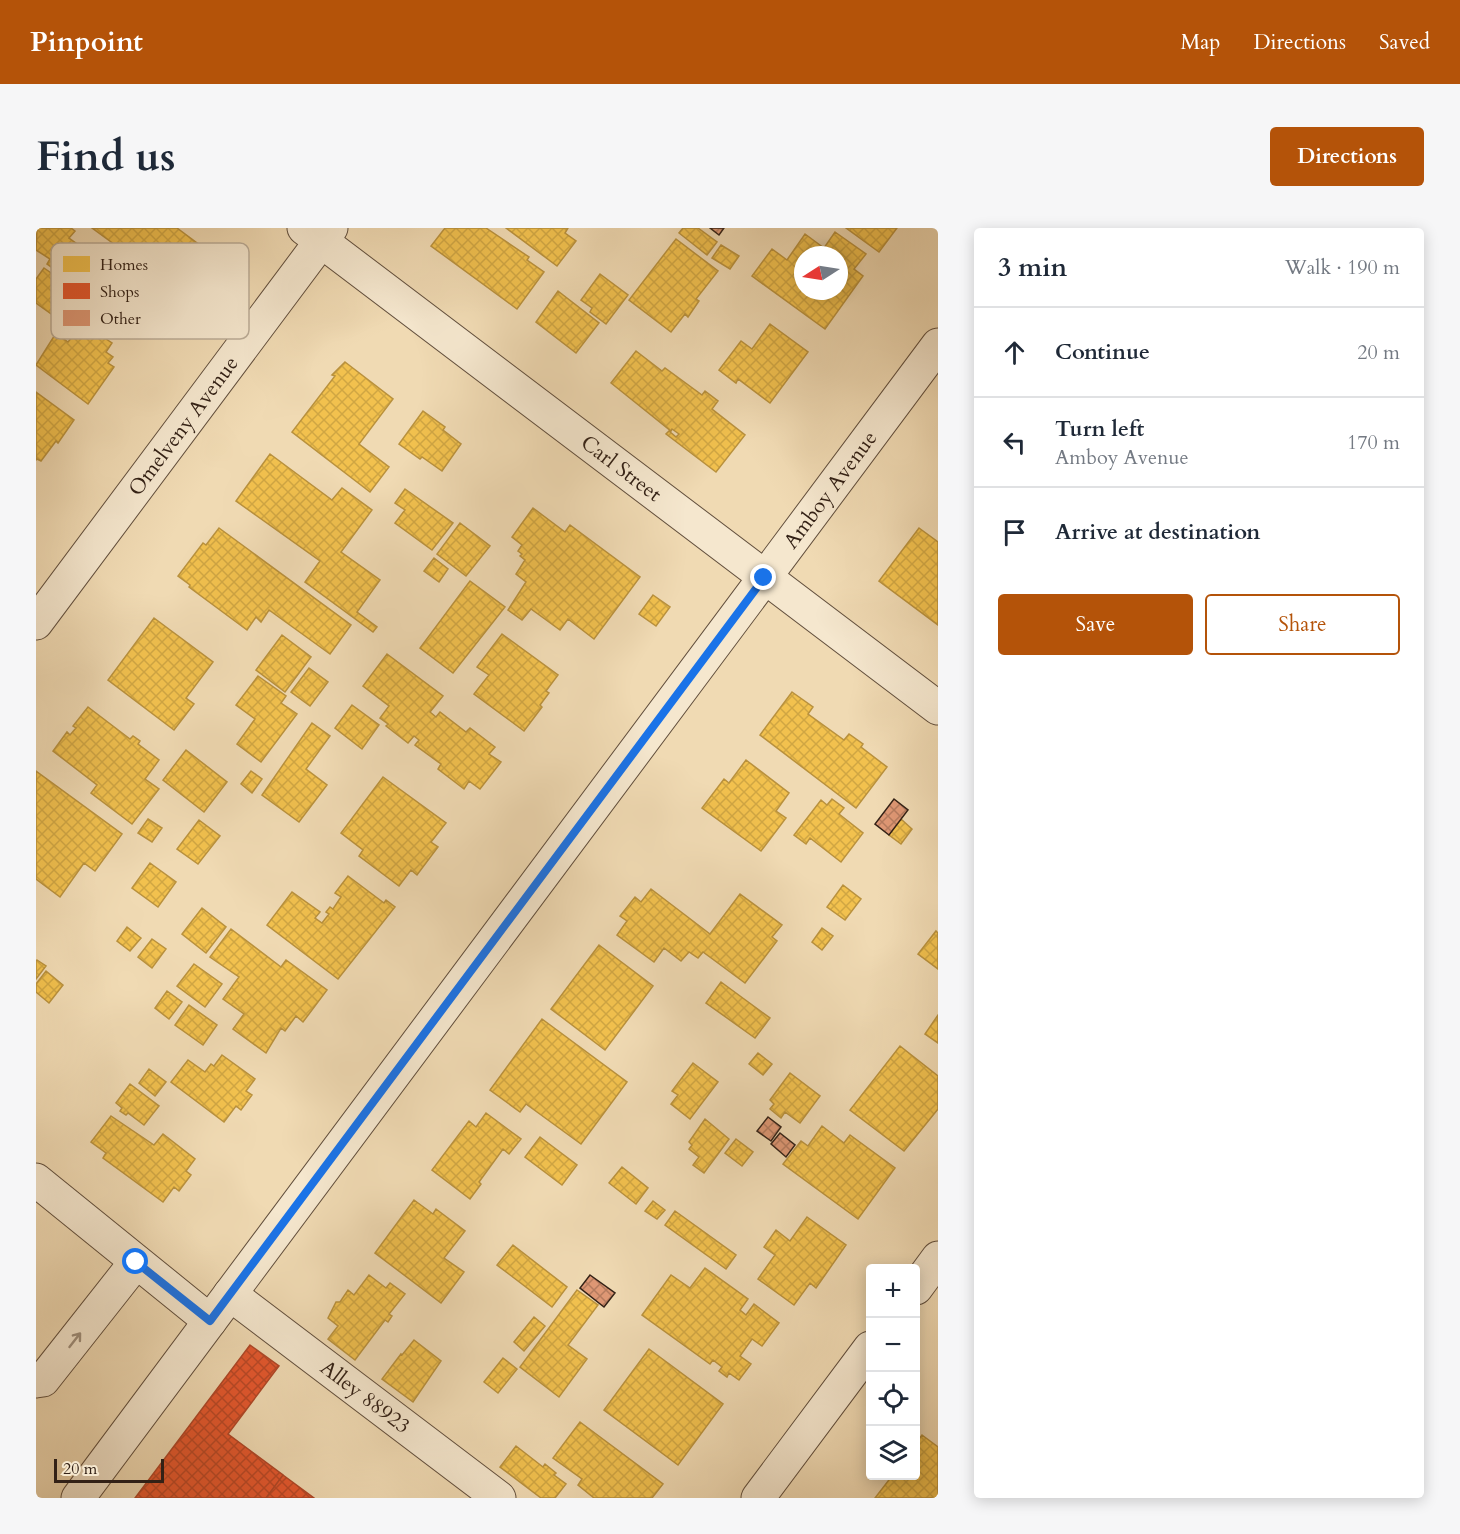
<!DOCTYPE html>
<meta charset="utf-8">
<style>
body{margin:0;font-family:Cardo,serif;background:#f6f6f7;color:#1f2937}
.controls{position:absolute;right:18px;bottom:18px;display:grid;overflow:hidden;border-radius:6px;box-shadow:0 3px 15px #0003}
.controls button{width:54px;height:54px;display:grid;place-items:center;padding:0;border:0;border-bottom:2px solid #e0e1e3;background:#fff;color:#1f2937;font:30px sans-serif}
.compass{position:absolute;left:758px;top:18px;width:54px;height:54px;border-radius:50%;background:#fff;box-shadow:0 3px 15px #0003;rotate:258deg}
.scale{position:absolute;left:18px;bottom:15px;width:110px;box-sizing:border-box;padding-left:6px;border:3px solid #332116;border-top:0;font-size:16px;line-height:21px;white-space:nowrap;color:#332116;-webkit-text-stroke:4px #f5e7ce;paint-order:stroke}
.stop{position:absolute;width:18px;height:18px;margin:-14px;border:4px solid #1a73e8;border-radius:50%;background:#fff}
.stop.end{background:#1a73e8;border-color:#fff;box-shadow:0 2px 6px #0008}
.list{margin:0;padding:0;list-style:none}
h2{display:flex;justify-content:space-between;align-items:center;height:78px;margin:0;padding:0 24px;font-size:26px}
h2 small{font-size:20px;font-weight:400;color:#747a83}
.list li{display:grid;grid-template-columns:39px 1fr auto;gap:18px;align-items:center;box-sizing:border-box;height:90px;padding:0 24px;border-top:2px solid #e0e1e3}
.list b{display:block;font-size:22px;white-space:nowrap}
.list p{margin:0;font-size:20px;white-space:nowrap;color:#747a83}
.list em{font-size:20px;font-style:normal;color:#747a83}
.actions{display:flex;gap:12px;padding:18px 24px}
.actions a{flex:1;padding:14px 0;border:2px solid #b45309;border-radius:6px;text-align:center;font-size:21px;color:#b45309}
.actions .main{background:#b45309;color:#fff}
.icon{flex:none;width:33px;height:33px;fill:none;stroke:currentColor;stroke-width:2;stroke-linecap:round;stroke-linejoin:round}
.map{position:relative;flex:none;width:902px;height:1270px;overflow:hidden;border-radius:6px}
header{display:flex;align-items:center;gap:36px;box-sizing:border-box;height:84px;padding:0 30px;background:#b45309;color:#fff}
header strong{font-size:28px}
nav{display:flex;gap:33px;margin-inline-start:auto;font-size:21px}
.intro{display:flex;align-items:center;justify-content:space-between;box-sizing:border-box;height:144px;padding:0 36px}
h1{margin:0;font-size:42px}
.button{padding:15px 27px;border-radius:6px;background:#b45309;color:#fff;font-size:21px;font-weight:700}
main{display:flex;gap:36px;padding:0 36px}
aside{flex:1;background:#fff;border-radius:6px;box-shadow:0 3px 15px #0003}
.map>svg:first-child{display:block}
.homes{fill:url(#homes-cross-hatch);stroke:#b9913d;stroke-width:1.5;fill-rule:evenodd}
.shops{fill:url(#shops-cross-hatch);stroke:#af4727;stroke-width:1.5}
.building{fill:url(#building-cross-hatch);stroke:#332116;stroke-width:1.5}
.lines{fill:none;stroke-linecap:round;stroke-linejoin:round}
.minor-casing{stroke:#624f3d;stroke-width:35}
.minor{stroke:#f5e7ce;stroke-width:33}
.oneway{stroke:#9e8e7b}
.route{stroke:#1a73e8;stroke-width:8}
.labels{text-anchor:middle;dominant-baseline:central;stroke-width:6;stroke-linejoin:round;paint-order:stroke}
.street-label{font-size:21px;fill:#332116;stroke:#f5e7ce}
.key{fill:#f5e7ce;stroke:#bbac97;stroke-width:1.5}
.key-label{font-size:16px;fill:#332116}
</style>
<header>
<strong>Pinpoint</strong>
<nav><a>Map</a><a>Directions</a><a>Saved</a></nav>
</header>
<div class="intro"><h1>Find us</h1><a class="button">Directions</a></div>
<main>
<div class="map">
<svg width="902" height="1270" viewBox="0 0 902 1270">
<defs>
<pattern id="homes-cross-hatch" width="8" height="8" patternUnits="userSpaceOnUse" patternTransform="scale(1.5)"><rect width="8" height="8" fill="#f2c14e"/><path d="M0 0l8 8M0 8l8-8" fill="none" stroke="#d0a643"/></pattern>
<pattern id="shops-cross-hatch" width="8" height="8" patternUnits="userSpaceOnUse" patternTransform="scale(1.5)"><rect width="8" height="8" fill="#e4572e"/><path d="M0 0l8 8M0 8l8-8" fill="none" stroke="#b94826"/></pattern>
<pattern id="building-cross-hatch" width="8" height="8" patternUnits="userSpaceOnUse" patternTransform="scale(1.5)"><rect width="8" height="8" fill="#de9774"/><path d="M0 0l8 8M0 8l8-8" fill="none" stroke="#b57b5e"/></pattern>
</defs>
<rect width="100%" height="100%" fill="#f0dab3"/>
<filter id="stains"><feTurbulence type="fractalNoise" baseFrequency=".00333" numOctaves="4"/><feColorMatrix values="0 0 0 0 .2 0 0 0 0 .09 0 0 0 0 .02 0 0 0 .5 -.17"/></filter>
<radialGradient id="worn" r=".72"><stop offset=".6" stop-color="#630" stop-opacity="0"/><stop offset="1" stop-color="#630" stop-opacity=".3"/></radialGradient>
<path class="homes" d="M1 0H35L39 3 33 10 62 31 42 58 11 36 14 31 0 22Z
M56 0H141L169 21 153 42 150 40 122 78 112 71 110 74 97 64 99 62 70 41 74 36 71 34 76 27 79 28 86 22Z
M409 0H450L493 29 491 32 508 44 481 81 395 18Z
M470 0H532L529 5 540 13 521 38Z
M647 0H662L681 14 671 27 643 5Z
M810 0H861L843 24Z
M799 4 830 26 818 41 827 48 789 101 716 48 736 21 751 32 769 6 788 20ZM767 27H803V63H767Z
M640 11 682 43 660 71 663 73 652 89 649 86 635 104 593 72Z
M685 17 703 28 694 41 676 30Z
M8 40 38 61 18 88 0 75V51Z
M564 46 592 67 570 96 554 84 556 80 545 72Z
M522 63 563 95 540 125 500 94Z
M734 96 772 124 734 175 702 151 700 155 683 142 705 113 716 121Z
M49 97 76 115 70 124 77 129 72 135 78 139 52 176 0 137 20 105 32 114 37 108 40 110Z
M600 123 626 143 629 140 666 167 669 163 682 173 676 181 709 207 680 244 630 206 633 203 640 209 643 206 636 201 635 203 575 155Z
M309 134 357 171 323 216 353 239 334 264 256 204 299 148 296 147Z
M0 164 38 192 22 215 20 213 5 233 1 231 0 232Z
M387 183 409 199 407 202 425 216 406 243 386 229 384 231 363 216Z
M234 226 296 272 306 260 336 282 305 324 344 352 321 384 341 399 337 404 269 354 284 333 200 273Z
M369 261 417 295 396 322 359 295 369 282 359 275Z
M497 280 529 304 534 297 604 349 558 411 532 391 524 402 495 381 486 392 472 382 490 354 480 346 489 332 484 328 486 326 482 323 486 317 476 309Z
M424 295 454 318 430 348 401 326Z
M183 300 315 397 294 426 233 382 225 394 220 389 211 402 153 359 154 357 142 348 167 315 170 317Z
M883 300 902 314V397L843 353Z
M398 330 412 341 403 354 388 343Z
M434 353 469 379 417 445 384 420Z
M617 367 634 379 620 398 603 386Z
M118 390 177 434 150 470 158 476 138 502 72 452Z
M466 406 522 447 510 463 513 465 504 477 506 479 488 503 438 466 453 447 441 439Z
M246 407 275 429 249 464 220 442Z
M351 426 407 468 394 484 400 489 404 484 430 504 434 500 459 519 453 526 465 534 444 561 433 553 428 561 402 541 405 536 379 517 383 512 378 508 372 515 350 498 352 496 344 490 353 478 327 458Z
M273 440 292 454 274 478 255 464Z
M222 448 250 468 245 475 261 486 225 534 201 516 219 491 200 477Z
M756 464 777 479 772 486 808 512 813 506 827 516 825 519 851 539 820 580 724 507Z
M316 477 343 497 326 521 299 500Z
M52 479 94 511 97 508 104 513 102 516 123 532 109 551 123 561 96 596 55 565 61 557 17 523 31 504 34 507 40 500 37 498Z
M276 495 294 508 270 541 291 557 263 594 226 567Z
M150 522 191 554 168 584 127 552Z
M710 532 753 565 740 583 750 590 725 623 666 580 688 551 693 555Z
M0 543 86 606 59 643 48 635 24 669 0 651Z
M215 543 226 551 216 565 205 556Z
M347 549 410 595 395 614 402 619 381 647 375 642 363 658 323 628 327 622 305 605Z
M796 571 808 580 803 586 827 605 805 634 774 610 770 616 758 607 785 572 791 577Z
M112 591 126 600 116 614 102 605Z
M865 591 876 601 865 616 853 607Z
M163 592 184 608 162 636 141 621Z
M114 635 140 654 122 679 96 660Z
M312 648 348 675 350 672 359 679 302 751 231 697 256 664 284 684 279 690 286 695 293 686 290 684 294 679 297 681 305 669 299 665Z
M807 657 825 671 809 692 791 679Z
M615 661 674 706 704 666 746 697 736 709 741 713 709 755 667 724 662 730 653 724 645 733 628 720 618 734 581 707 591 693 584 688 599 669 605 674Z
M166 680 190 699 170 725 146 706Z
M91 699 105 710 94 723 81 713Z
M786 700 797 708 786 722 776 714Z
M195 701 245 739 250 732 291 762 267 794 260 788 249 803 245 800 230 825 197 801 208 786 187 771 203 749 174 729Z
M900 703 902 705V741L882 726Z
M116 711 130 721 116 740 102 729Z
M563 717 617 758 569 822 515 781Z
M1 732 10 738 0 751V733Z
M158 736 186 756 169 779 141 758Z
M10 743 27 757 13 775 0 764V756Z
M685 754 734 790 719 810 670 775Z
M131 763 146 774 133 791 119 780Z
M153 777 181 797 167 817 139 797Z
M902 787V815L889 806Z
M506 791 591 854 545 916 490 876 484 884 454 862Z
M864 818 902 848V881L868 923 814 882Z
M722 825 736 836 727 847 713 836Z
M186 827 219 851 210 863 216 867 205 882 200 878 188 894 135 854 152 832 169 844 175 836 178 838Z
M657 835 682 854 654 891 635 876 642 867 636 863Z
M113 841 130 854 119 868 103 855Z
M754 845 784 868 764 895 749 884 745 890 734 881 738 876 734 872Z
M94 856 123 878 108 897 92 885 90 887 84 883 86 880 80 875Z
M450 885 485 911 473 926 467 921 443 954 445 956 434 971 396 942 433 893 440 899Z
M75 888 118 917 127 906 159 931 150 943 155 947 143 963 138 959 127 974 67 930 70 925 55 914Z
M669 891 693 911 668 945 657 937 663 929 653 921 656 917 653 914Z
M786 898 808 915 814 907 859 940 822 991 747 936 765 913 772 918Z
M504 909 541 937 526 957 489 929Z
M700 911 717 924 706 938 689 925Z
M586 939 612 960 600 976 573 955Z
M378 972 397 986 400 981 429 1003 408 1030 428 1044 405 1075 339 1025Z
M617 973 629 982 621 991 609 983Z
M639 983 700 1027 690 1041 629 997Z
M771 989 810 1017 780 1060 774 1055 758 1077 722 1051 739 1027 728 1019 740 1002 754 1013Z
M477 1017 531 1059 516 1079 461 1037Z
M669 1040 712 1071 704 1082 710 1087 718 1076 743 1095 726 1118 716 1111 704 1128 715 1136 703 1152 693 1145 691 1149 683 1143 686 1139 677 1132 674 1136 606 1087 635 1047 654 1060Z
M333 1047 350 1060 354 1055 369 1066 353 1086 356 1088 352 1094 349 1092 319 1132 292 1111 302 1098 292 1090 300 1074H304L312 1062 318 1067Z
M541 1062 562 1077 532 1117 551 1131 523 1169 484 1139Z
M498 1089 509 1098 488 1123 478 1114Z
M378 1112 405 1133 377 1174 346 1151 365 1126 366 1127Z
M613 1121 687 1176 642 1237 568 1182Z
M467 1130 481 1141 462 1165 448 1154Z
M544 1194 627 1256 616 1270H558L542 1257 546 1251 517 1230Z
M886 1207 902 1219V1270H839L856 1248H880V1215Z
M480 1218 507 1239 509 1236 520 1245 518 1247 530 1256 519 1270H505L464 1239Z"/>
<path class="shops" d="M214 1117 243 1138 192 1206 247 1247 230 1270H99Z
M247 1247 278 1270H230Z"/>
<path class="building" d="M674 0H688L683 7Z
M858 571 872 582 853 607 839 596Z
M732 889 745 899 735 913 721 903Z
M744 905 759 917 750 929 735 916Z
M554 1047 579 1065 568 1079 544 1060Z"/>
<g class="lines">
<defs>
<g id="minor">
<path id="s1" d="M268 0 902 480"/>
<path id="s2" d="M0 395 295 0"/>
<path d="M0 952 174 1093"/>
<path d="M880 1060 902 1030"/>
<path id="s3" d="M194 1066 463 1270"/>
<path d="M0 1153 7 1152 100 1034"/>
<path id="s4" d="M42 1270 902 117"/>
<path d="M722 1270 834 1120"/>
</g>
</defs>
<use href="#minor" class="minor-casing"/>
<use href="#minor" class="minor"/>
</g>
<defs><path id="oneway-shaft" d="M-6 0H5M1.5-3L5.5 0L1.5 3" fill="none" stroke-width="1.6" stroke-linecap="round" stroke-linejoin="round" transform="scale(1.5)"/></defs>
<use class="oneway" href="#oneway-shaft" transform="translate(39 1112) rotate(-52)"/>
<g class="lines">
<path class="route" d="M100 1034 174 1093 728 350"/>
</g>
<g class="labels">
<g class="street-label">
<text stroke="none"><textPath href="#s2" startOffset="246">Omelveny Avenue</textPath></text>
<text stroke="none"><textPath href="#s1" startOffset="398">Carl Street</textPath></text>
<text stroke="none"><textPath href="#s4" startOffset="1258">Amboy Avenue</textPath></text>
<text stroke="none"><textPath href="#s3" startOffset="170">Alley 88923</textPath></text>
</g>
</g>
<rect x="15" y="15" width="198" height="96" rx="9" class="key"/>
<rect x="27" y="28" width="27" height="16" fill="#f2c14e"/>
<rect x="27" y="55" width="27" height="16" fill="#e4572e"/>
<rect x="27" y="82" width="27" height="16" fill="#de9774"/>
<g class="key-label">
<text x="64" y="42">Homes</text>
<text x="64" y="69">Shops</text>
<text x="64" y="96">Other</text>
</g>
<rect width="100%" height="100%" filter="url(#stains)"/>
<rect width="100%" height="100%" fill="url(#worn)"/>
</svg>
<div class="controls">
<button>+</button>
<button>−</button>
<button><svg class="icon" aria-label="locate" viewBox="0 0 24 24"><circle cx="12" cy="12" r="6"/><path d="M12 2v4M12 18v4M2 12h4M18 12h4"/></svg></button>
<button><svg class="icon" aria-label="layers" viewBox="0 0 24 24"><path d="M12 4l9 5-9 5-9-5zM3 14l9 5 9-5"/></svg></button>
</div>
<svg class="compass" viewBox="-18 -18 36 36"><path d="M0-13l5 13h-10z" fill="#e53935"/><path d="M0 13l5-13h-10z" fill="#747a83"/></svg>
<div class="scale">20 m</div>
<div class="stop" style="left:100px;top:1034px"></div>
<div class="stop end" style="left:728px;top:350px"></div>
</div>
<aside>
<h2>3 min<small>Walk · 190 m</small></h2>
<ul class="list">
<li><svg class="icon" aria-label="ahead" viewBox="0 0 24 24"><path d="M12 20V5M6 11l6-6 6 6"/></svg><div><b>Continue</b></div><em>20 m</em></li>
<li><svg class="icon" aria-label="left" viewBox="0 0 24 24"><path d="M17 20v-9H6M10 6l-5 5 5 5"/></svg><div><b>Turn left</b><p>Amboy Avenue</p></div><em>170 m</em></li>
<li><svg class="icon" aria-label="arrive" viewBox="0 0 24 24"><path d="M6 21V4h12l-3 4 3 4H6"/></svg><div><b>Arrive at destination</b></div></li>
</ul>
<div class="actions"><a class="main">Save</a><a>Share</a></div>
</aside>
</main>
